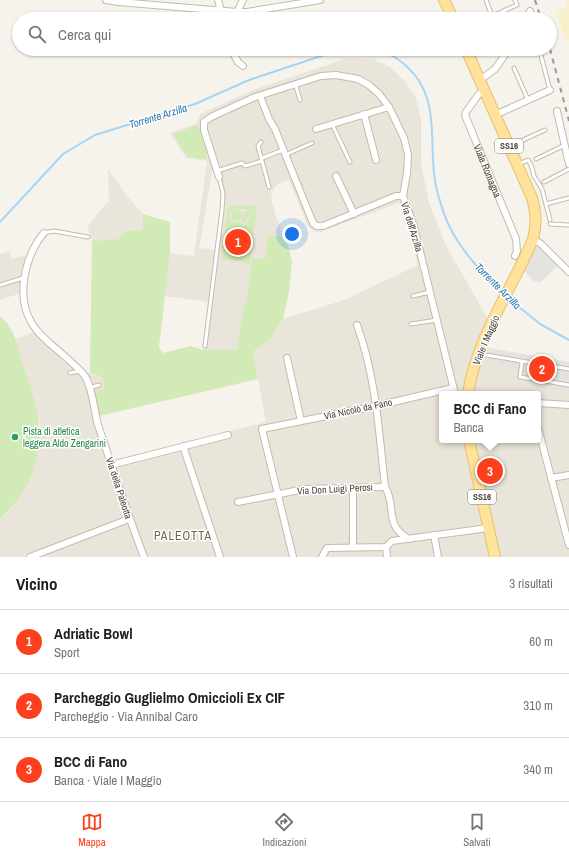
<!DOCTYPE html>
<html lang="it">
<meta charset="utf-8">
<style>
body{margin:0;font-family:"Archivo Narrow",sans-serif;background:#f2f2f2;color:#202124}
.you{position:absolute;left:292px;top:234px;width:14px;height:14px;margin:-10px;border:3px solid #fff;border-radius:50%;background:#1a73e8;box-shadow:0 0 0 6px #1a73e833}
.badge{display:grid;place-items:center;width:26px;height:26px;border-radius:50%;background:#fc3f1d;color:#fff;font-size:13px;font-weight:700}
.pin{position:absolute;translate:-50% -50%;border:2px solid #fff;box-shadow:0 1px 4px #0006}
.popup{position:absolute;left:439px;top:391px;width:102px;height:52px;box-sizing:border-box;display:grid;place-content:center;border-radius:4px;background:#fff;filter:drop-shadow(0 1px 3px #0005);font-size:13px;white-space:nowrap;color:#757577}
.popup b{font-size:15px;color:#202124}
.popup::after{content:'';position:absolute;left:50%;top:100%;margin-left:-8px;border:8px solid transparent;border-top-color:#fff}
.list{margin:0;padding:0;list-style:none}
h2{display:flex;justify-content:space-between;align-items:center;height:52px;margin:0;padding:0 16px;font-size:17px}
h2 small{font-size:13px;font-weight:400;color:#757577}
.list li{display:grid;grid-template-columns:26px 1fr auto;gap:12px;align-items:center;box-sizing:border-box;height:64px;padding:0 16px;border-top:1px solid #e0e0e0}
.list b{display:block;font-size:15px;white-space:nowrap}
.list p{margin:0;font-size:13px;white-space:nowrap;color:#757577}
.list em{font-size:13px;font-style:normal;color:#757577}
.icon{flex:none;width:22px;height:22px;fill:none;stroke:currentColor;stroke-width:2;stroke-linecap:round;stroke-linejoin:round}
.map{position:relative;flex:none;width:569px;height:557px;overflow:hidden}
.search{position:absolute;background:#fff;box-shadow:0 1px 3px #0004;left:12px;right:12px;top:12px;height:44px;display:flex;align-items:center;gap:10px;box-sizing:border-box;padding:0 14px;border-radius:22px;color:#757577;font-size:15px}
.sheet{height:244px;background:#fff}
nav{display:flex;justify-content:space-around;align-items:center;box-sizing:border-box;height:56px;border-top:1px solid #e0e0e0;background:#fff;font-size:11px;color:#757577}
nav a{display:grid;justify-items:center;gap:2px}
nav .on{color:#fc3f1d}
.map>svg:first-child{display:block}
.residential{fill:#eae5da;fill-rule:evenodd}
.green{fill:#d2eab5;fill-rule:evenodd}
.sand{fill:#f9efc9}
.parking{fill:#e5e3e0}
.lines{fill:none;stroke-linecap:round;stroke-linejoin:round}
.stream{stroke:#a9d4f2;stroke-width:2}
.lane-casing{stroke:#c2bbae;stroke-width:5}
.street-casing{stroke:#c2bbae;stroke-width:8}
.primary-casing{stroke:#e6c16a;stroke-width:12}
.lane{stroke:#fff;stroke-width:3}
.street{stroke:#fff;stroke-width:6}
.primary{stroke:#ffe39c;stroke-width:10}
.rail{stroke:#9a9a9a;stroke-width:2;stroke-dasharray:5 5;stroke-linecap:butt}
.leisure-dot{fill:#2e9e5b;stroke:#fff;stroke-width:1.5}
.labels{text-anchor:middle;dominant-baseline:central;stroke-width:3;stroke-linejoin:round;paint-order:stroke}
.shield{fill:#fff;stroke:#817c74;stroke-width:1}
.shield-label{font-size:9px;font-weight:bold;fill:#4b4439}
.street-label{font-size:10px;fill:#4b4439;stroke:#fff}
.leisure-label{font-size:10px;fill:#27864d;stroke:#fff;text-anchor:start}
.water-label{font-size:11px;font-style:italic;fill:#2e7ab2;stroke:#fff}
.quarter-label{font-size:12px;letter-spacing:1px;fill:#6e6250;stroke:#fff}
</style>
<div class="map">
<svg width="569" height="557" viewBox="0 0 569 557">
<rect width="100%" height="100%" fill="#f6f3ec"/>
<path class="residential" d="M348 58 373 59 390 67 405 81 416 98 421 119V162L429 203 447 248 490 322 465 394H442V440H467L493 557H0V519L11 509 22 494 30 478 40 425 37 410 15 339 40 330 57 343 78 363 86 374 90 372 103 378 104 390 93 391 99 416 113 460 266 422 253 352 270 340 283 319 344 300 418 265 409 230 399 203 320 232 313 231 308 226 289 180 279 184 274 188 271 198 277 220 285 235 268 236 265 259 252 258 247 296 241 320 237 350H203L209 302 164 296 170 253 194 256 207 161 186 158 170 133 196 124 200 114 253 90ZM213 166 221 193V210L215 250 199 248Z
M108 169 127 196 143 214V230L125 231 118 239 92 241 87 228 98 213 109 201Z
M9 251 12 259 26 255 21 278V293L0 300V254Z
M484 347 569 362V557H497L472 440H538V394H470Z"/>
<path class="green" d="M198 125 206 149 207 159 187 157 173 134Z
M228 206H257L250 263 221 259ZM233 209H247L251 211 252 215 247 224 244 225 240 223 231 221 230 212Z
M234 210H240L243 217 245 211H250L251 215 250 217 246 218 247 222 245 223 241 221 232 220V213Z
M143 214 170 222V253L159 347 163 353 191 346 203 350H237L241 320 247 296 252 258 265 259 268 236 285 235 292 261 289 292 283 319 270 340 253 352 258 379 99 416 93 391 104 390 103 378 90 372 92 241 118 239 125 231 143 230Z
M0 317C15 327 18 349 23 365 29 385 37 404 39 424 42 447 34 475 22 494 16 504 8 511 0 519Z"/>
<path class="sand" d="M565 0H569V39L565 40 556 11 567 7Z"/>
<path class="parking" d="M535 247H540L558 265 541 282 533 281 523 269Z
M493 350 569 362V392L554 390V385L516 379 517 373 513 366 491 360Z"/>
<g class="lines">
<path class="stream" d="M377 49C383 52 390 54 396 58 450 94 422 150 440 201 443 212 448 225 454 235 466 256 486 277 503 293
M0 222 63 154 95 135 195 104 249 80 342 49
M508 298 540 324 569 340"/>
<defs>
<path id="lane" d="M486 0 492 16
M489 19 492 16 517 5 515 0
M540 52 550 90
M514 68 528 100
M295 83 300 100
M332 124 350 162
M261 142 258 146 269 187
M510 146 545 130
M285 155 312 143
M262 158 283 150
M536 159 565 145
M519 164 528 160 531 165 534 176 542 189 550 220
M217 171 242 163 245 166 262 161
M544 182 569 169
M546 204 569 198
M550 224 569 225
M44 233 54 231 88 237
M0 285 23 278
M413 296 430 292
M411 324 437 320
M205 346 222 210 223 193 219 177
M480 354 569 369
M522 362 520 377 569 385
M70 373 80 371
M89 388 99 385"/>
<g id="street">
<path d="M106 0 119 2 237 12H247L320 0"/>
<path d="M218 0 221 11"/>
<path d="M217 10 220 19"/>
<path d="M237 12 243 0"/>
<path d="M527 19 530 11"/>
<path d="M231 49 238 62 243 66"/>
<path d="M480 80 495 69 509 49"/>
<path id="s1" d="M484 90 479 94 466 112 465 115 516 239 517 251 515 256"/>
<path d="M260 96 269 119 275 129 313 223 317 226H323L396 196H403"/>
<path d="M557 111 569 164"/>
<path d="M364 114 376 160"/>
<path d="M495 115 550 90"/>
<path d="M316 129 389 107"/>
<path d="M336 176 354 214"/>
<path d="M219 177 204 130V122L211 117 255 97 321 76 336 75 358 79 369 85 379 94 389 107 404 138 408 155 407 173 403 196 414 227 455 394"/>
<path d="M44 233C29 250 21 279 24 301 28 331 51 343 71 362 76 367 82 371 86 378 93 391 94 410 98 425 113 469 127 513 144 557"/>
<path d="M533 239 541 244 569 272"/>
<path d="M357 325C376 377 379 432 385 487 397 505 383 525 409 539"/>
<path d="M287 358 301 421"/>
<path d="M538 403 569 405"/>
<path d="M538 428 569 545"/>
<path d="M183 446 220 557"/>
<path d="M111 465 228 435"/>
<path d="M551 478 569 475"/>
<path d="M238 502 305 489 385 487"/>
<path d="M434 535 438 557"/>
<path d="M353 547V488"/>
<path d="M386 547 387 557"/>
<path d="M30 557 129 519"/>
<path d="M293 557 262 429 376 406 453 388"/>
<path d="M322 557 327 548 386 547 392 541 488 528"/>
</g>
<path id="primary" d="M444 0 453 19
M466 49 532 198C536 213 537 224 533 239 512 290 476 338 468 394
M469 440 495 557"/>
</defs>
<use href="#lane" class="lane-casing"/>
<use href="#street" class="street-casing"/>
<use href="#primary" class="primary-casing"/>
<use href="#lane" class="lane"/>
<use href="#street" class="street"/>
<use href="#primary" class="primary"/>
<path class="rail" d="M535 0 541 19
M550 49 569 121"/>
</g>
<circle class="leisure-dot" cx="15" cy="437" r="4"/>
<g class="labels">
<g class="shield">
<rect x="495" y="139" width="28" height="14" rx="3"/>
<rect x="468" y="490" width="28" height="14" rx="3"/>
</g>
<g class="shield-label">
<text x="509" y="146">SS16</text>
<text x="482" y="497">SS16</text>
</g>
<g class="street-label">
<text stroke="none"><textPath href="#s1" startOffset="92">Viale Romagna</textPath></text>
<text transform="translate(412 227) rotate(73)">Via dell'Arzilla</text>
<text transform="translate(486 340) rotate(-67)">Viale I Maggio</text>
<text transform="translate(358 409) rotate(-12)">Via Nicolò da Fano</text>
<text transform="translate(119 488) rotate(72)">Via della Paleotta</text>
<text transform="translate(335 489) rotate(-3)">Via Don Luigi Perosi</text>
</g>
<g class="leisure-label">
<text x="23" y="431">Pista di atletica<tspan x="23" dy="12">leggera Aldo Zengarini</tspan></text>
</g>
<g class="water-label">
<text transform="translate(158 116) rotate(-17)">Torrente Arzilla</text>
<text transform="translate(498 286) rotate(45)">Torrente Arzilla</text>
</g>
<g class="quarter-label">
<text x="183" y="536">PALEOTTA</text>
</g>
</g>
</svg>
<div class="you"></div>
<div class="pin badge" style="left:238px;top:242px">1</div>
<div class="pin badge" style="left:542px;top:369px">2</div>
<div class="pin badge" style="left:490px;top:471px">3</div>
<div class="popup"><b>BCC di Fano</b>Banca</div>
<div class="search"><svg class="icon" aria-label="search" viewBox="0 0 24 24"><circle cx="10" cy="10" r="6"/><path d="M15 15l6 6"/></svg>Cerca qui</div>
</div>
<section class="sheet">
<h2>Vicino<small>3 risultati</small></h2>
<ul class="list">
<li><span class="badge">1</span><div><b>Adriatic Bowl</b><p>Sport</p></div><em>60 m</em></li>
<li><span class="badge">2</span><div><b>Parcheggio Guglielmo Omiccioli Ex CIF</b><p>Parcheggio · Via Annibal Caro</p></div><em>310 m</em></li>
<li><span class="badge">3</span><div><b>BCC di Fano</b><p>Banca · Viale I Maggio</p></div><em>340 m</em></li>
</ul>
</section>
<nav>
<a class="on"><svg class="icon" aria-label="map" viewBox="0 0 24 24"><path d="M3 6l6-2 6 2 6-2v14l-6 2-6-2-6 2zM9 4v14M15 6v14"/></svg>Mappa</a>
<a><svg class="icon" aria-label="directions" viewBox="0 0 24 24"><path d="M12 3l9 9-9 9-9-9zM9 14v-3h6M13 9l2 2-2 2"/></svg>Indicazioni</a>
<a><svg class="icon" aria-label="saved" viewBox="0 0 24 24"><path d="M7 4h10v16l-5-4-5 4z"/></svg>Salvati</a>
</nav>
